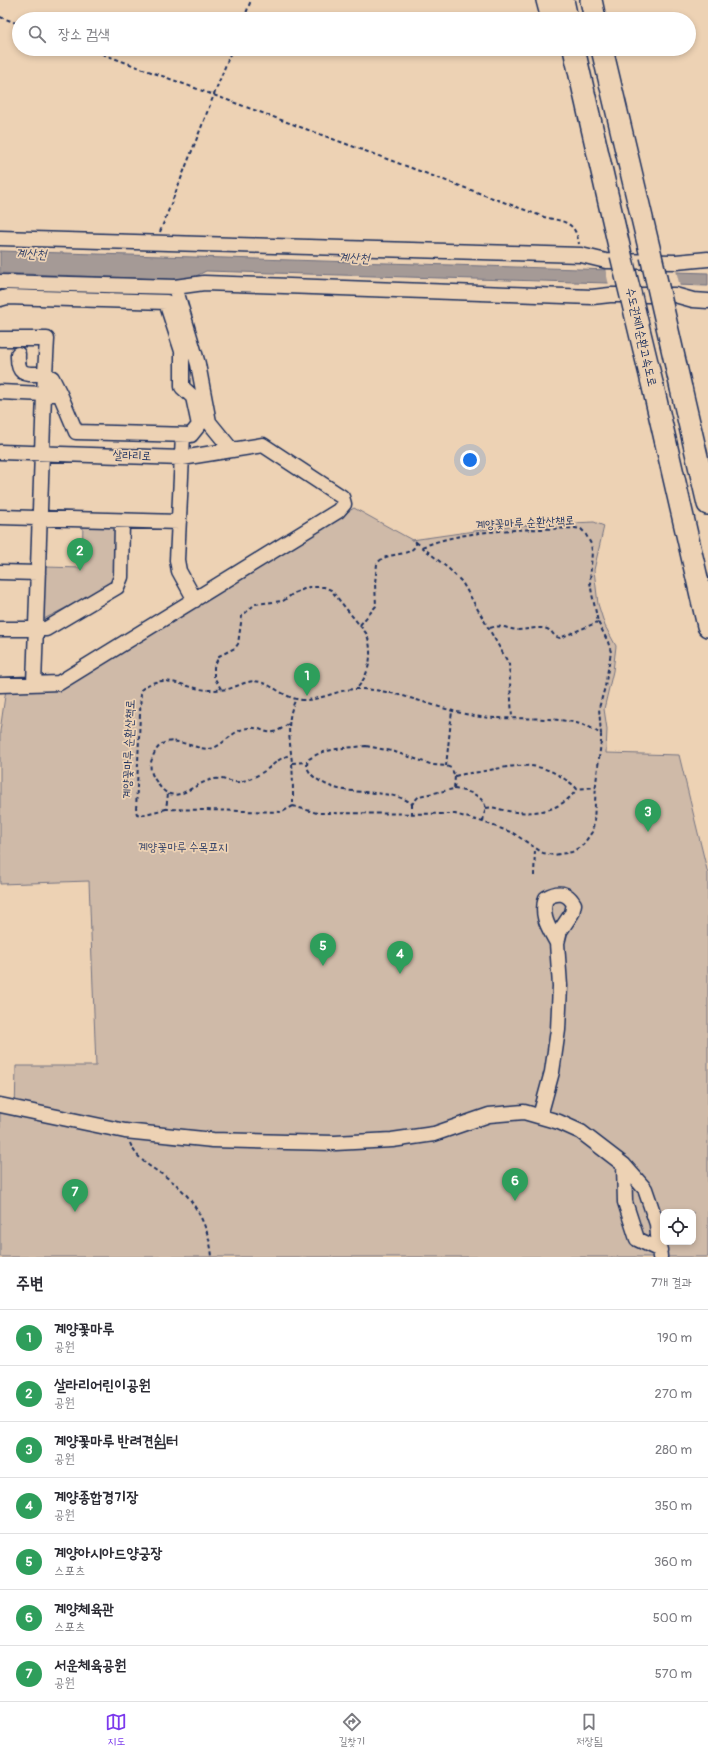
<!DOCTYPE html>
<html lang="ko">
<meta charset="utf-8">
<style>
body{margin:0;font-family:Pangolin,"Poor Story",sans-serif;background:#f2f2f3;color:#2b2b33}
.controls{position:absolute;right:12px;bottom:12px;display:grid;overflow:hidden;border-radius:8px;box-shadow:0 2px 6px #0003}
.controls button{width:36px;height:36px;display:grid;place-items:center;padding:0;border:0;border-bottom:1px solid #e1e1e2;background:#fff;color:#2b2b33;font:20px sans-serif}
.you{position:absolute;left:470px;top:460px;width:14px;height:14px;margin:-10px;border:3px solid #fff;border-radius:50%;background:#1a73e8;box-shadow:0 0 0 6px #1a73e833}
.badge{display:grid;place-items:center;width:26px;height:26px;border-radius:50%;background:#7c3aed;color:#fff;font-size:13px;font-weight:700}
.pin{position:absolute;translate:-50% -33px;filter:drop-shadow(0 1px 2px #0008)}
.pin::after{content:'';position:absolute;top:21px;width:14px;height:12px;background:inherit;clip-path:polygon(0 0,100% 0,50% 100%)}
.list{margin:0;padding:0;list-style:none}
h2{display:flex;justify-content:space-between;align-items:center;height:52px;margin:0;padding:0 16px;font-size:17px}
h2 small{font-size:13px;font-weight:400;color:#7c7c81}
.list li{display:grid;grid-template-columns:26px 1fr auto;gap:12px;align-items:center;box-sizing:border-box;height:56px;padding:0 16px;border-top:1px solid #e1e1e2}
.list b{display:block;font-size:15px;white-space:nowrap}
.list p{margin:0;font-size:13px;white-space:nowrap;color:#7c7c81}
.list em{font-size:13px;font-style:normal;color:#7c7c81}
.icon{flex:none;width:22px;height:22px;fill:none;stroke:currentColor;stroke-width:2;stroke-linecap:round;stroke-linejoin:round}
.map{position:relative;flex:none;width:708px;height:1257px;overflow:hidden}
.search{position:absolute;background:#fff;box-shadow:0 2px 6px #0003;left:12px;right:12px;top:12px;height:44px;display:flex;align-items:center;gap:10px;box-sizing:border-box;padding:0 14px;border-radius:22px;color:#7c7c81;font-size:15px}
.sheet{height:444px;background:#fff}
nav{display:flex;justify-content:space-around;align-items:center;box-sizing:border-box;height:56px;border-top:1px solid #e1e1e2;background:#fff;font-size:11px;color:#7c7c81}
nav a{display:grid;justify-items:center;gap:2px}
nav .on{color:#7c3aed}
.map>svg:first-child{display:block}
.green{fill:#cfbaa8;stroke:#757483;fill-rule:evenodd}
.water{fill:#a59a96;stroke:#6e6f80}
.pier{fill:#edd2b4}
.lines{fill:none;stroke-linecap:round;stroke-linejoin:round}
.minor-casing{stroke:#1b2f5e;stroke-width:17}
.highway-casing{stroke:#1b2f5e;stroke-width:24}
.path{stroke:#1b2f5e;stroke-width:2;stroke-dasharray:4 3;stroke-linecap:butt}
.minor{stroke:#edd2b4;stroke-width:14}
.highway{stroke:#edd2b4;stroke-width:21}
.highway-bridge-casing{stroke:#1b2f5e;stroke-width:24;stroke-linecap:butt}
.highway-bridge{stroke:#edd2b4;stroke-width:21}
.labels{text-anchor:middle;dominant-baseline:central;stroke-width:3.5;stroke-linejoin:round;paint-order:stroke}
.street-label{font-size:12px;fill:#1b2f5e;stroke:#edd2b4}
.park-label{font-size:12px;fill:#364469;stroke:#edd2b4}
.water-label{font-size:13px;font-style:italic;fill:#374469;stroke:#edd2b4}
</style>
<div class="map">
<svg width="708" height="1257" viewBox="0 0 708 1257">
<rect width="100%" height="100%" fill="#edd2b4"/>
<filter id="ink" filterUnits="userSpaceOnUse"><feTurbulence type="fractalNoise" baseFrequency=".025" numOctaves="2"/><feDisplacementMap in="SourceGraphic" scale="8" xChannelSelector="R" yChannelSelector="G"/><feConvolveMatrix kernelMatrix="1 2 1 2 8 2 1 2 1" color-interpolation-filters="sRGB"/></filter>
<g filter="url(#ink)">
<path class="green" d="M354 508 412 540 509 526 594 522 604 526 594 570 598 604 605 626 616 646 613 671 604 709 607 729 606 753 679 755 708 874V1257H0V1112L15 1116 16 1066H96L89 881 0 884V731L6 689 62 688ZM663 1212H693V1242H663Z
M83 523 118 524 117 579 112 584 42 620 44 567 82 568Z"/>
<path class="water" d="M0 251 708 273V286L206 271 188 280 0 273Z"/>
<path class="pier" d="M605 268 676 270 680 287 609 285Z"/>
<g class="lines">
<defs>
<path id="minor" d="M0 238 581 255 606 261 676 262 708 259
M0 282 175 287 198 364 209 422 231 449
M175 287 204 283 592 297 610 295H675L693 300 708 301
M0 299 7 297 166 302 182 351V387L193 397 199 425 191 435 76 432 60 394H44L45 374C26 374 17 377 18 354
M0 339H47L45 374 52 378 60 394
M0 392 44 394 34 684
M183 435 177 560 179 571 195 600
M0 452 182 458 263 445 342 497 344 504 338 511 59 683 0 685
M0 517 179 522
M0 572 38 573
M0 629H46L117 587 121 577 122 521
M0 1105 125 1131 213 1140 287 1142 335 1143 392 1140 434 1134 489 1115 524 1112 559 1122 581 1132 624 1165 645 1189 657 1224 660 1257
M540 1116 552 1072 558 1030 560 986 557 943 560 931 572 913 574 904C567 892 558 891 546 898 540 916 549 928 557 943
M624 1165 625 1202 637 1239 660 1250"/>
<path id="highway" d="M547 0 552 19
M563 0 567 19
M591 0 595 19
M574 49 621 255
M602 49 651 256
M653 387 708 626
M681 388 708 504"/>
</defs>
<use href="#minor" class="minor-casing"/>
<use href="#highway" class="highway-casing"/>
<path class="path" d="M0 17 19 24
M244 19 251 0
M89 49 544 217C565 222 575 221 579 244
M160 232 232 49
M416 542 449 569 462 582 509 664 512 718
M422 547C469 528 525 530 575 528L581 529 585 533 591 544 592 551 590 582 592 594 598 622 608 642 611 652 605 687 599 708 601 734
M360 625 376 606 375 583 377 564C386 550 408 559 416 545V542L412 540
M490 628C501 624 507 629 518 630 528 630 537 626 547 629 553 631 553 637 560 638L598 622
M221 689 214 677V667L219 656 235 648 238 644 242 616 255 604 283 601 294 593 309 587H324L331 590 366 633C374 650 370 676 356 689
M288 724C264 743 266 723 243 729 231 733 223 745 213 748 194 754 164 723 152 759 149 767 151 774 156 781 174 811 191 783 214 779 224 777 233 785 243 781 250 779 257 776 263 772 273 766 279 757 291 755
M366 746 392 751 433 765 446 766 451 768 455 776 454 789 419 796 412 804C396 790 355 794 335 788 325 785 300 773 309 759 325 748 346 748 366 746Z
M292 763 307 762
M446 766 452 711
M455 776C463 774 471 773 479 772 509 767 532 759 560 776 566 780 572 783 577 789L596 787
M454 789C467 791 482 794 486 808L484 815 483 822
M168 794 166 809 282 812 293 806
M412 804V814
M486 808C494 806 500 810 508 811 533 815 561 812 577 789
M166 809 141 815 137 814 136 811 141 690C161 671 184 688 207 690 213 690 221 690 228 689 239 686 249 679 260 682 275 686 287 700 304 700 322 700 339 689 357 689 400 689 439 711 481 717 513 721 577 712 601 735V742L596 783 594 823 592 832 583 845 572 852 554 855 543 853 513 833 483 822 455 814 317 813 293 806C293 792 293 777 292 763 290 740 285 720 296 699
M534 876 535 849
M130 1143C138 1163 158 1170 173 1182 195 1199 210 1230 212 1257"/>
<use href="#minor" class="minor"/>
<use href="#highway" class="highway"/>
<defs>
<path id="highway-bridge" d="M621 255 653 387
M651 256 681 388"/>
</defs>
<use href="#highway-bridge" class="highway-bridge-casing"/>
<use href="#highway-bridge" class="highway-bridge"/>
</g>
</g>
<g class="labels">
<g class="street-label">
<text transform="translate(641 337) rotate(77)">수도권제1순환고속도로</text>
<text transform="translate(132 456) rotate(2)">살라리로</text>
<text transform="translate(525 523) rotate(-3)">계양꽃마루 순환산책로</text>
<text transform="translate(129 749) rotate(-88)">계양꽃마루 순환산책로</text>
</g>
<g class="park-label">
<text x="183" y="847">계양꽃마루 수목포지</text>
</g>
<g class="water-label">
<text transform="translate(31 254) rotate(2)">계산천</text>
<text transform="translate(354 258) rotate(2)">계산천</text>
</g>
</g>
</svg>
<div class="controls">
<button><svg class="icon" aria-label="locate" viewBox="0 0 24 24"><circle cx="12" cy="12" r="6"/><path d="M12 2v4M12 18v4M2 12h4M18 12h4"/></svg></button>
</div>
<div class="you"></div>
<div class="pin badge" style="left:307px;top:696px;background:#2e9e5b">1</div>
<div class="pin badge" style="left:80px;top:571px;background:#2e9e5b">2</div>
<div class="pin badge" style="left:648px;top:832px;background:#2e9e5b">3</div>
<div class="pin badge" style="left:400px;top:974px;background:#2e9e5b">4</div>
<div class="pin badge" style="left:323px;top:966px;background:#2e9e5b">5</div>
<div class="pin badge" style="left:515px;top:1201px;background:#2e9e5b">6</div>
<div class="pin badge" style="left:75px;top:1212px;background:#2e9e5b">7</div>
<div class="search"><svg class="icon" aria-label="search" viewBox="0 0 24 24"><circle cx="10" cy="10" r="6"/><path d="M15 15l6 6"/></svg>장소 검색</div>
</div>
<section class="sheet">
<h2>주변<small>7개 결과</small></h2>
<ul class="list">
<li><span class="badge" style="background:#2e9e5b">1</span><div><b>계양꽃마루</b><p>공원</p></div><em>190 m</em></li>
<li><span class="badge" style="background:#2e9e5b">2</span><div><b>살라리어린이공원</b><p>공원</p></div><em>270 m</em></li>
<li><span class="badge" style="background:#2e9e5b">3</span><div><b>계양꽃마루 반려견쉼터</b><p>공원</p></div><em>280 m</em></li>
<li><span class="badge" style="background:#2e9e5b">4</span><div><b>계양종합경기장</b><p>공원</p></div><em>350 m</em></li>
<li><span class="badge" style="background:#2e9e5b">5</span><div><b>계양아시아드양궁장</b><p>스포츠</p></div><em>360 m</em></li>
<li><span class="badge" style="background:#2e9e5b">6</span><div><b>계양체육관</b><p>스포츠</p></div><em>500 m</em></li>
<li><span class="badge" style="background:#2e9e5b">7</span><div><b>서운체육공원</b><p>공원</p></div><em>570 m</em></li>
</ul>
</section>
<nav>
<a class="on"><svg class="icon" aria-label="map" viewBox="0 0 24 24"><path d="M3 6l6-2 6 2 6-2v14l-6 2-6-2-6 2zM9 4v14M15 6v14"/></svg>지도</a>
<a><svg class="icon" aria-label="directions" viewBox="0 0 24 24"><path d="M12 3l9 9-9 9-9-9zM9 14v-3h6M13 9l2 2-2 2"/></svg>길찾기</a>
<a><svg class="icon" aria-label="saved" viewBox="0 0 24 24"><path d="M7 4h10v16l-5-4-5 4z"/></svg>저장됨</a>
</nav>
